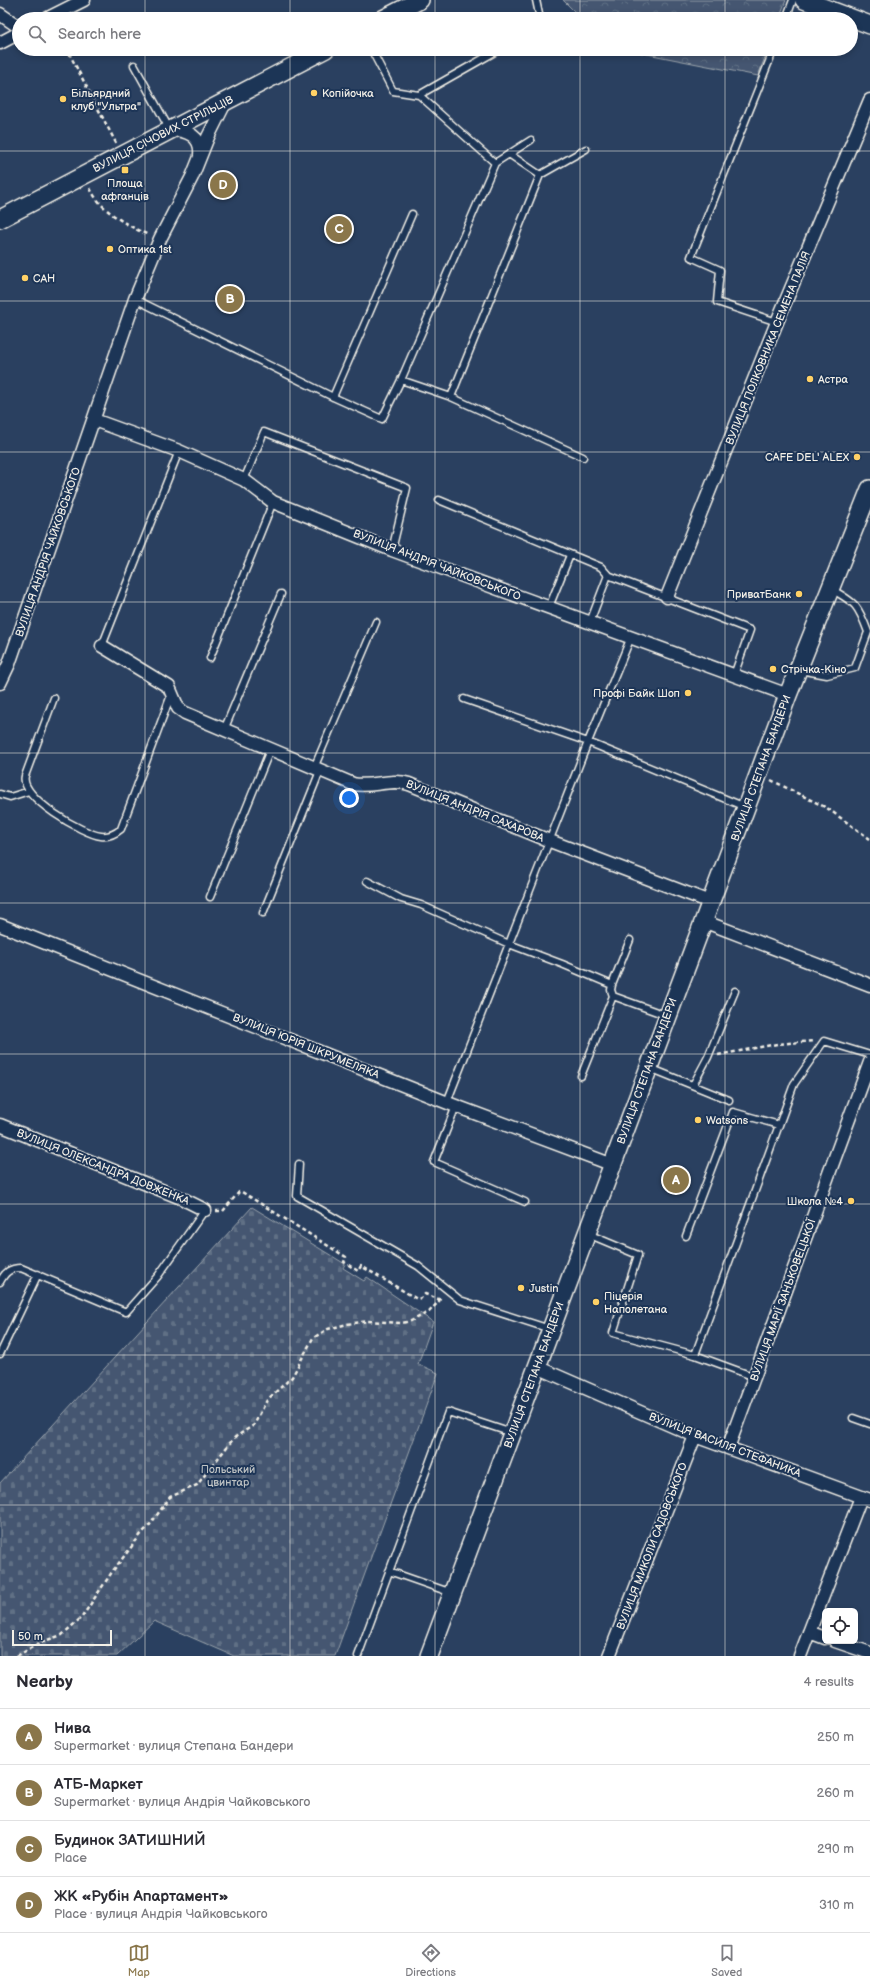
<!DOCTYPE html>
<meta charset="utf-8">
<style>
body{margin:0;font-family:"Balsamiq Sans",sans-serif;background:#f7f7f7;color:#2b2b33}
.controls{position:absolute;right:12px;bottom:12px;display:grid;overflow:hidden;border-radius:6px;box-shadow:0 2px 6px #0003}
.controls button{width:36px;height:36px;display:grid;place-items:center;padding:0;border:0;border-bottom:1px solid #e1e1e2;background:#fff;color:#2b2b33;font:20px sans-serif}
.scale{position:absolute;left:12px;bottom:10px;width:100px;box-sizing:border-box;padding-left:4px;border:2px solid #f4f1e8;border-top:0;font-size:11px;line-height:14px;white-space:nowrap;color:#f4f1e8;-webkit-text-stroke:3px #1d3557;paint-order:stroke}
.you{position:absolute;left:349px;top:798px;width:14px;height:14px;margin:-10px;border:3px solid #fff;border-radius:50%;background:#1a73e8;box-shadow:0 0 0 6px #1a73e833}
.badge{display:grid;place-items:center;width:26px;height:26px;border-radius:50%;background:#8a764a;color:#fff;font-size:13px;font-weight:700}
.pin{position:absolute;translate:-50% -50%;border:2px solid #fff;box-shadow:0 1px 4px #0006}
.list{margin:0;padding:0;list-style:none}
h2{display:flex;justify-content:space-between;align-items:center;height:52px;margin:0;padding:0 16px;font-size:17px}
h2 small{font-size:13px;font-weight:400;color:#7c7c81}
.list li{display:grid;grid-template-columns:26px 1fr auto;gap:12px;align-items:center;box-sizing:border-box;height:56px;padding:0 16px;border-top:1px solid #e1e1e2}
.list b{display:block;font-size:15px;white-space:nowrap}
.list p{margin:0;font-size:13px;white-space:nowrap;color:#7c7c81}
.list em{font-size:13px;font-style:normal;color:#7c7c81}
.icon{flex:none;width:22px;height:22px;fill:none;stroke:currentColor;stroke-width:2;stroke-linecap:round;stroke-linejoin:round}
.map{position:relative;flex:none;width:870px;height:1656px;overflow:hidden}
.search{position:absolute;background:#fff;box-shadow:0 2px 6px #0003;left:12px;right:12px;top:12px;height:44px;display:flex;align-items:center;gap:10px;box-sizing:border-box;padding:0 14px;border-radius:22px;color:#7c7c81;font-size:15px}
.sheet{height:276px;background:#fff}
nav{display:flex;justify-content:space-around;align-items:center;box-sizing:border-box;height:56px;border-top:1px solid #e1e1e2;background:#fff;font-size:11px;color:#7c7c81}
nav a{display:grid;justify-items:center;gap:2px}
nav .on{color:#8a764a}
.map>svg:first-child{display:block}
.cemetery{fill:url(#cemetery-stones);stroke:#9ca4ac}
.park{fill:url(#park-crowns);stroke:#9ca4ac}
.lines{fill:none;stroke-linecap:round;stroke-linejoin:round}
.lane-casing{stroke:#f4f1e8;stroke-width:9}
.street-casing{stroke:#f4f1e8;stroke-width:15}
.secondary-casing{stroke:#f4f1e8;stroke-width:20}
.path{stroke:#f4f1e8;stroke-width:2.5;stroke-dasharray:4 3;stroke-linecap:butt}
.lane{stroke:#1d3557;stroke-width:6}
.street{stroke:#1d3557;stroke-width:12}
.secondary{stroke:#1d3557;stroke-width:17}
.grid{fill:none;stroke:#f4f1e8;stroke-width:1;stroke-opacity:0.55}
.poi-dot{fill:#ffd166;stroke:#1d3557;stroke-width:1.5}
.labels{text-anchor:middle;dominant-baseline:central;stroke-width:4;stroke-linejoin:round;paint-order:stroke}
.poi-label{font-size:11px;fill:#f4f1e8;stroke:#1d3557;text-anchor:start}
.street-label{font-size:11px;fill:#f4f1e8;stroke:#1d3557}
.park-label{font-size:11px;fill:#bfc3c4;stroke:#1d3557}
</style>
<div class="map">
<svg width="870" height="1656" viewBox="0 0 870 1656">
<defs>
<pattern id="cemetery-stones" width="16" height="16" patternUnits="userSpaceOnUse"><rect width="16" height="16" fill="#445771"/><path d="M2 7V4a2 2 0 0 1 4 0v3zM10 15v-3a2 2 0 0 1 4 0v3z" fill="#607085"/></pattern>
<pattern id="park-crowns" width="20" height="18" patternUnits="userSpaceOnUse"><rect width="20" height="18" fill="#445771"/><path d="M2 6a3 3 0 1 1 6 0M12 15a3 3 0 1 1 6 0" fill="none" stroke="#607085"/></pattern>
</defs>
<rect width="100%" height="100%" fill="#2a4060"/>
<filter id="ink" filterUnits="userSpaceOnUse"><feTurbulence type="fractalNoise" baseFrequency=".025" numOctaves="2"/><feDisplacementMap in="SourceGraphic" scale="8" xChannelSelector="R" yChannelSelector="G"/><feConvolveMatrix kernelMatrix="1 2 1 2 8 2 1 2 1" color-interpolation-filters="sRGB"/></filter>
<g filter="url(#ink)">
<path class="cemetery" d="M252 1207 345 1264 343 1268 364 1281 367 1277 433 1322 418 1364 438 1373 335 1656H234L154 1621 117 1656H0V1483Z"/>
<path class="park" d="M563 0H786L779 19H582Z
M622 49H768L758 76Z"/>
<g class="lines">
<defs>
<path id="lane" d="M536 0 540 19
M786 19 793 0
M371 49 393 91 419 95 495 163
M774 49 691 257 720 270 717 302 777 322
M134 65 170 130
M419 95 500 49
M540 175 586 149
M135 299 333 397 382 419 401 380 451 397 583 457
M401 380 495 163 531 140
M333 397 412 214
M451 397 540 175 509 154
M244 480 264 432 407 488 392 550
M439 500 601 567 608 575
M549 607 570 555
M590 622 608 575 750 630 734 675
M102 646 179 451
M210 658 273 502
M800 670 827 675 855 668 868 632C858 605 856 603 831 589
M54 698 25 776C19 797 83 834 101 836 109 837 115 834 121 829L171 695
M464 699 588 742 745 807
M224 730 281 594
M314 768 376 622
M0 794 10 797 29 791
M367 881 401 899 421 905 509 944 562 964 612 985
M210 897 270 750
M263 913 320 771
M613 996 668 1016
M650 1068 729 1100
M581 1076 613 996 611 990 612 985 630 940
M693 1085 708 1057 735 991
M447 1102 588 742 631 637
M456 1106 434 1162 525 1202
M299 1164 297 1196 418 1266 460 1300 550 1329
M588 1234 638 1255 613 1333 695 1355
M686 1236 733 1112 779 1125
M0 1282C5 1272 10 1268 21 1268L126 1312 158 1276 205 1210
M0 1354 38 1274
M755 1377 695 1355 794 1084 824 1041 870 1055
M853 1418 870 1424
M389 1571 452 1593
M358 1656 448 1412 512 1433"/>
<path id="street" d="M0 14 19 27
M46 19 84 0
M0 43 19 33
M171 130C187 130 202 136 200 155
M94 420 179 451 244 480 273 502 392 550 788 695
M667 597 777 322 870 100
M102 646 169 687 178 708 185 713 353 784C372 788 390 778 409 784L550 841 710 902
M0 683 9 664 135 299 160 239 192 177 208 137 225 103
M703 921 870 985
M0 925 453 1105 613 1165
M0 1125 181 1198 205 1210
M537 1367 695 1436 870 1500
M728 1448 870 1062
M809 1632 825 1638
M835 1641 870 1653
M609 1656 695 1436
M800 1656 861 1497"/>
<path id="secondary" d="M804 0 870 25
M383 19 420 0
M0 219 326 49
M429 1656 788 695 870 489"/>
</defs>
<use href="#lane" class="lane-casing"/>
<use href="#street" class="street-casing"/>
<use href="#secondary" class="secondary-casing"/>
<path class="path" d="M69 53 116 143
M90 188C100 210 127 226 149 235
M771 780 827 808 870 839
M718 1055 777 1044 814 1041
M216 1211H223L239 1192H242L346 1257 344 1262 358 1271 361 1266 417 1299 421 1298 425 1294 441 1300
M17 1656 41 1642 62 1635 82 1617 112 1572 142 1533 149 1526 170 1497 197 1485 234 1438 254 1425 267 1400 292 1377 313 1338 328 1329 347 1324 368 1321 402 1323 411 1321 429 1312 440 1300"/>
<use href="#lane" class="lane"/>
<use href="#street" class="street"/>
<use href="#secondary" class="secondary"/>
</g>
</g>
<path class="grid" d="M145 0V19M290 0V19M435 0V19M580 0V19M725 0V19M145 49V1656M290 49V1656M435 49V1656M580 49V1656M725 49V1656M0 151H870M0 301H870M0 452H870M0 602H870M0 753H870M0 903H870M0 1054H870M0 1204H870M0 1355H870M0 1505H870"/>
<g class="poi-dot">
<circle cx="314" cy="93" r="4"/>
<circle cx="63" cy="99" r="4"/>
<rect x="121" y="166" width="8" height="8" rx="2"/>
<circle cx="110" cy="249" r="4"/>
<circle cx="25" cy="278" r="4"/>
<circle cx="810" cy="379" r="4"/>
<circle cx="857" cy="457" r="4"/>
<circle cx="799" cy="594" r="4"/>
<circle cx="773" cy="669" r="4"/>
<circle cx="688" cy="693" r="4"/>
<circle cx="698" cy="1120" r="4"/>
<circle cx="851" cy="1201" r="4"/>
<circle cx="521" cy="1288" r="4"/>
<circle cx="596" cy="1302" r="4"/>
</g>
<g class="labels">
<g class="poi-label">
<text x="71" y="93">Більярдний<tspan x="71" dy="13">клуб "Ультра"</tspan></text>
<text x="322" y="93">Копійочка</text>
<text x="125" y="183" text-anchor="middle">Площа<tspan x="125" dy="13">афганців</tspan></text>
<text x="118" y="249">Оптика 1st</text>
<text x="33" y="278">САН</text>
<text x="818" y="379">Астра</text>
<text x="849" y="457" text-anchor="end">CAFE DEL' ALEX</text>
<text x="791" y="594" text-anchor="end">ПриватБанк</text>
<text x="781" y="669">Стрічка-Кіно</text>
<text x="680" y="693" text-anchor="end">Профі Байк Шоп</text>
<text x="706" y="1120">Watsons</text>
<text x="843" y="1201" text-anchor="end">Школа №4</text>
<text x="529" y="1288">Justin</text>
<text x="604" y="1296">Піцерія<tspan x="604" dy="13">Наполетана</tspan></text>
</g>
<g class="street-label">
<text transform="translate(163 134) rotate(-27)">ВУЛИЦЯ СІЧОВИХ СТРІЛЬЦІВ</text>
<text transform="translate(768 348) rotate(-68)">ВУЛИЦЯ ПОЛКОВНИКА СЕМЕНА ПАЛІЯ</text>
<text transform="translate(48 552) rotate(-71)">ВУЛИЦЯ АНДРІЯ ЧАЙКОВСЬКОГО</text>
<text transform="translate(437 565) rotate(21)">ВУЛИЦЯ АНДРІЯ ЧАЙКОВСЬКОГО</text>
<text transform="translate(761 768) rotate(-70)">ВУЛИЦЯ СТЕПАНА БАНДЕРИ</text>
<text transform="translate(475 811) rotate(22)">ВУЛИЦЯ АНДРІЯ САХАРОВА</text>
<text transform="translate(306 1046) rotate(22)">ВУЛИЦЯ ЮРІЯ ШКРУМЕЛЯКА</text>
<text transform="translate(647 1071) rotate(-70)">ВУЛИЦЯ СТЕПАНА БАНДЕРИ</text>
<text transform="translate(103 1167) rotate(22)">ВУЛИЦЯ ОЛЕКСАНДРА ДОВЖЕНКА</text>
<text transform="translate(783 1300) rotate(-70)">ВУЛИЦЯ МАРІЇ ЗАНЬКОВЕЦЬКОЇ</text>
<text transform="translate(534 1375) rotate(-70)">ВУЛИЦЯ СТЕПАНА БАНДЕРИ</text>
<text transform="translate(725 1445) rotate(21)">ВУЛИЦЯ ВАСИЛЯ СТЕФАНИКА</text>
<text transform="translate(652 1546) rotate(-69)">ВУЛИЦЯ МИКОЛИ САДОВСЬКОГО</text>
</g>
<g class="park-label">
<text x="228" y="1469">Польський<tspan x="228" dy="13">цвинтар</tspan></text>
</g>
</g>
</svg>
<div class="controls">
<button><svg class="icon" aria-label="locate" viewBox="0 0 24 24"><circle cx="12" cy="12" r="6"/><path d="M12 2v4M12 18v4M2 12h4M18 12h4"/></svg></button>
</div>
<div class="scale">50 m</div>
<div class="you"></div>
<div class="pin badge" style="left:676px;top:1180px">A</div>
<div class="pin badge" style="left:230px;top:299px">B</div>
<div class="pin badge" style="left:339px;top:229px">C</div>
<div class="pin badge" style="left:223px;top:185px">D</div>
<div class="search"><svg class="icon" aria-label="search" viewBox="0 0 24 24"><circle cx="10" cy="10" r="6"/><path d="M15 15l6 6"/></svg>Search here</div>
</div>
<section class="sheet">
<h2>Nearby<small>4 results</small></h2>
<ul class="list">
<li><span class="badge">A</span><div><b>Нива</b><p>Supermarket · вулиця Степана Бандери</p></div><em>250 m</em></li>
<li><span class="badge">B</span><div><b>АТБ-Маркет</b><p>Supermarket · вулиця Андрія Чайковського</p></div><em>260 m</em></li>
<li><span class="badge">C</span><div><b>Будинок ЗАТИШНИЙ</b><p>Place</p></div><em>290 m</em></li>
<li><span class="badge">D</span><div><b>ЖК «Рубін Апартамент»</b><p>Place · вулиця Андрія Чайковського</p></div><em>310 m</em></li>
</ul>
</section>
<nav>
<a class="on"><svg class="icon" aria-label="map" viewBox="0 0 24 24"><path d="M3 6l6-2 6 2 6-2v14l-6 2-6-2-6 2zM9 4v14M15 6v14"/></svg>Map</a>
<a><svg class="icon" aria-label="directions" viewBox="0 0 24 24"><path d="M12 3l9 9-9 9-9-9zM9 14v-3h6M13 9l2 2-2 2"/></svg>Directions</a>
<a><svg class="icon" aria-label="saved" viewBox="0 0 24 24"><path d="M7 4h10v16l-5-4-5 4z"/></svg>Saved</a>
</nav>
